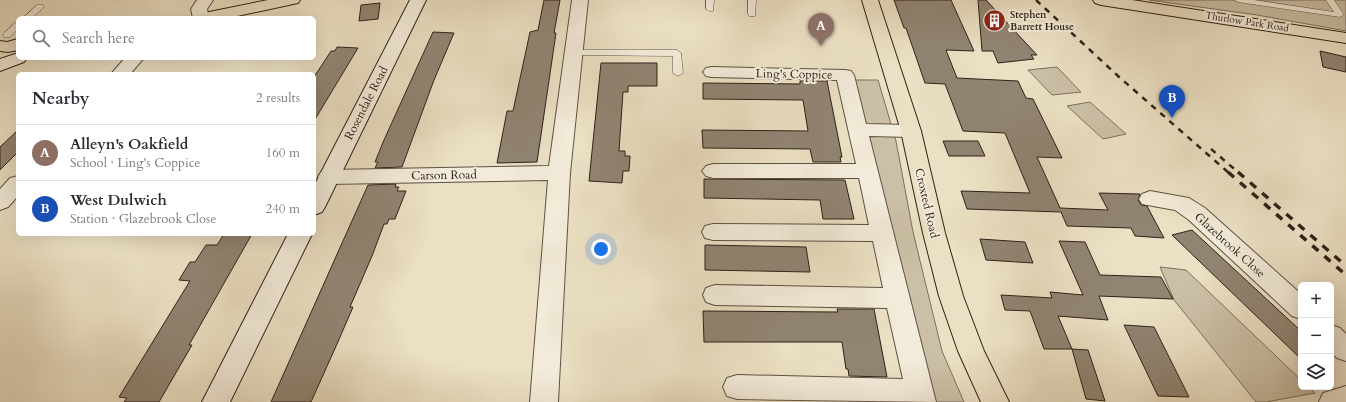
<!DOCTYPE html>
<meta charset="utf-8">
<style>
body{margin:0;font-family:Cardo,serif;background:#f2f2f3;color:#2b2b33}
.controls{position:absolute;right:12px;bottom:12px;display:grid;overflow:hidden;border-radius:6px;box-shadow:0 4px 16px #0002}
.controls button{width:36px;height:36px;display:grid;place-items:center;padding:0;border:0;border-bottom:1px solid #e1e1e2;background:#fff;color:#2b2b33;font:20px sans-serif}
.you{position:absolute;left:601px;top:249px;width:14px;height:14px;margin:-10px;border:3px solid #fff;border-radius:50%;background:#1a73e8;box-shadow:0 0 0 6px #1a73e833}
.badge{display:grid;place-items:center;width:26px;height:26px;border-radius:50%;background:#0b8043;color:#fff;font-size:13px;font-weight:700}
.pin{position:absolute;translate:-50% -33px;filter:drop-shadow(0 1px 2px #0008)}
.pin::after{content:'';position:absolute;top:21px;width:14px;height:12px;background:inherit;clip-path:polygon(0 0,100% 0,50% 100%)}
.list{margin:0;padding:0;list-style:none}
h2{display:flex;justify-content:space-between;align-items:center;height:52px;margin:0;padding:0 16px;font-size:17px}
h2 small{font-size:13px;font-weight:400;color:#7c7c81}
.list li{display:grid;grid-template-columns:26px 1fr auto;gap:12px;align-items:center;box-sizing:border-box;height:56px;padding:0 16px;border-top:1px solid #e1e1e2}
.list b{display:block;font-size:15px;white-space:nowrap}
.list p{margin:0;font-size:13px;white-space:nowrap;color:#7c7c81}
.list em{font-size:13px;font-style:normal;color:#7c7c81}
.icon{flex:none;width:22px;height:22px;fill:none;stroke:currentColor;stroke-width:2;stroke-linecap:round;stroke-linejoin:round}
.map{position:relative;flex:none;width:1346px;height:402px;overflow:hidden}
.search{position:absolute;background:#fff;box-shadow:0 4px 16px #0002;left:16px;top:16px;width:300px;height:44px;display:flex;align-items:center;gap:10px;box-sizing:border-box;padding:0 14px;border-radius:6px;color:#7c7c81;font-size:15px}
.panel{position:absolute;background:#fff;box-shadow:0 4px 16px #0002;left:16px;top:72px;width:300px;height:164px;border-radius:6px}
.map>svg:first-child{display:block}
.green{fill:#cbc0a7;stroke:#7c7060}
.building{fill:#908472;stroke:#2e2119}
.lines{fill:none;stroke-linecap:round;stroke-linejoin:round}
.lane-casing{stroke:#5d5144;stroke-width:1}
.street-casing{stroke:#5d5144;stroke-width:2}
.secondary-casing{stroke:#2e2119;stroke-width:2}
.primary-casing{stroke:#2e2119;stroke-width:2}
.highway-casing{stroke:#2e2119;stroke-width:2}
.lane{fill:#f2ebd9;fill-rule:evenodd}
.street{fill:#f2ebd9;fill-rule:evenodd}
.secondary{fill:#f2ebd9;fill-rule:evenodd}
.primary{fill:#ebe0c4;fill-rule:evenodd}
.highway{fill:#ebe0c4;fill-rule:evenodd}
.rail-far1{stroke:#2e2119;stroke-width:2.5;stroke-dasharray:6 6;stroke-linecap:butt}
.rail{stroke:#2e2119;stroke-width:3.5;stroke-dasharray:8 8;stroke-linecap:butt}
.labels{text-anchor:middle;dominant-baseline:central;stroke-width:4;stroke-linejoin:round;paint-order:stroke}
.far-poi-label{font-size:10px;font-weight:bold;fill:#2e2119;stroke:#f2ebd9;text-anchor:start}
.far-street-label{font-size:10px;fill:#2e2119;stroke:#f2ebd9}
.street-label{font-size:12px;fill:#2e2119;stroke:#f2ebd9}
</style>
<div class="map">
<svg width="1346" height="402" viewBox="0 0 1346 402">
<rect width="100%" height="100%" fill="#ebe0c4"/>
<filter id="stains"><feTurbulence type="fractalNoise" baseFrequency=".005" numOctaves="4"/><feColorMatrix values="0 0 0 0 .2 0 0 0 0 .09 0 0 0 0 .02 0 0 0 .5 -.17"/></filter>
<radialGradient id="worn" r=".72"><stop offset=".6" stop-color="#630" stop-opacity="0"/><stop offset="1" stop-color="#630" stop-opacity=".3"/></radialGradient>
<path class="green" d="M1149 0H1346V31L1257 15Z
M1057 67 1081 92 1052 95 1028 70Z
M851 80H878L896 141 913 232 942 351 964 402H932L928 391Z
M1090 102 1126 134 1103 139 1067 106Z
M1160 267 1186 270 1301 380V387H1309L1315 393 1266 402H1256L1174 300Z"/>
<path class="building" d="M544 0H560L554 33H556L537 162 497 163 507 111H513L530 32 538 30Z
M894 0H951L974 51 946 50 957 78 1018 81 1026 98 1033 99 1062 158 1037 157 1060 208 1108 210 1099 193 1140 194 1138 200 1141 205 1147 206 1164 238 1135 236 1131 228 1067 226 1061 212 967 209 961 191 1030 193 1005 133 963 131 945 84 925 83 906 28H904Z
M978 0H986L1037 55H1031L1034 59 998 63 993 51H982Z
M380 3 378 19 359 21 361 5Z
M433 32 454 33 434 80 402 167 375 168 378 162H375L384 140Z
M337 47 358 48 314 121V77L331 51H335Z
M1320 51 1346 57V72L1323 67Z
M601 63H657V86H628V92H623L619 151H625V156H630L629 171H623L622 183 589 181Z
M800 81H827L842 157H840L841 162H813L810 149 703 148 702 130 808 131 803 100 703 99V83L800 84Z
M18 130V152L0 170V147Z
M943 141H978L985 156H949Z
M704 179 845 180 854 219H823L820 200 704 198Z
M396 184 395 187H399L397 191H406L395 219H389L387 224H384L372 256 350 307H353L337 344 311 402H271L368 185Z
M1192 230 1301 331V359L1172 235Z
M224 234H252L189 345H192L159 402H124L127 398 119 397 190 281 179 280 190 262H195L206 245H217Z
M980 239 1025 242 1033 263 986 260Z
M1059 241 1085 242 1100 275 1161 277 1173 299 1099 296 1108 320 1058 316 1072 349H1044L1030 311 1005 310 1001 295 1052 298 1050 292 1083 295Z
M705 245 806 247 810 272 705 270Z
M837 309H874L887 377 849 376 848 369H846L842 342H704L703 311 838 312Z
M1124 325 1154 327 1189 397 1158 396Z
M1072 349 1088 350 1105 401 1086 399Z"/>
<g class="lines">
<defs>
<path id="lane" d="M706 0H714L713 11H710L706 9Z
M748 0H756L755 16H749L748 14Z
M1234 0H1254L1334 12 1326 0H1334L1344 15 1340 17 1238 2Z
M37 5H43L44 7 32 18H23Z
M15 23H18V29L10 37H4L3 35 4 33Z
M575 50H677L681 53 683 73 678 76 673 73V56L572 55 571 53Z"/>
<path id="street" d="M197 0H213L207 9 209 18H193L191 9Z
M572 0H588L570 173 558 402H530L548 180 329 184 321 182 318 177 321 172 329 170 549 166Z
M125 58H144L130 74H111Z
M712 67 845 70 851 71 854 75 866 124 911 125 918 127 921 131 918 135 911 137 869 136 936 402 737 399 727 396 723 387 727 378 737 375 903 379 887 308 715 305 706 302 703 295 706 288 715 285 883 288 873 241 713 240 705 238 702 232 705 226 713 224 869 225 859 178H713L706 176 702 171 706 166 713 164H856L837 80 712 77 706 76 703 72 706 68Z
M18 176V196L8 207 0 210V189L10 178Z
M1150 191 1189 198 1205 208 1301 294V319L1292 316 1189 220 1175 210 1142 204 1139 199 1142 194Z
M1331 325 1340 328 1346 334V361L1337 358 1331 352Z
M1346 386V402H1319L1323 393Z"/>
<path id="secondary" d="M410 0H426L325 207 322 212 314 215V186Z
M18 53V58H27L24 62 0 71V59Z
M288 234H312L230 402H202Z"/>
<path id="primary" d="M862 0H878L921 131 945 233 963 296 984 351 1009 402H981L958 351 939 296 923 233 901 131Z"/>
<path id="highway" d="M268 0H300L298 3 228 18H196L198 15 204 13Z
M1093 0H1132L1346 33V43L1101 5 1095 3Z
M18 39V50L8 52 0 51V41L7 42Z"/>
</defs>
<use href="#lane" class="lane-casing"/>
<use href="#street" class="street-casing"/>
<use href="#secondary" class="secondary-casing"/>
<use href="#primary" class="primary-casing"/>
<use href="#highway" class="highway-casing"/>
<use href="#lane" class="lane"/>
<use href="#street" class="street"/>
<use href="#secondary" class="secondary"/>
<use href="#primary" class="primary"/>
<use href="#highway" class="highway"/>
<path class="rail-far1" d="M1036 0 1118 76 1229 173
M1211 149 1239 173"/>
<path class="rail" d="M1228 172 1346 275
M1238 172 1346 266"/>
</g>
<defs>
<symbol id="building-disc" viewBox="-11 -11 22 22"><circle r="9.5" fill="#8f2418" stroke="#f2ebd9"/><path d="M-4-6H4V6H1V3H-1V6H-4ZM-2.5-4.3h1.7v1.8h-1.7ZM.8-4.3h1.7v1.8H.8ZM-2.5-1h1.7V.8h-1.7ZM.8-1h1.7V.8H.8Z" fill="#fff"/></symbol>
</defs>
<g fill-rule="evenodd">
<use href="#building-disc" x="982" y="8" width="25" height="25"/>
</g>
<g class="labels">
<g class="far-poi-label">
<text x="1010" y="15">Stephen<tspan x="1010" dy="12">Barrett House</tspan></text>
</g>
<g class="far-street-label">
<text transform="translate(1247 22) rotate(9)">Thurlow Park Road</text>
</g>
<g class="street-label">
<text transform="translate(794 74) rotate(1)">Ling's Coppice</text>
<text transform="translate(366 103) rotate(-63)">Rosendale Road</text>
<text transform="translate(444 175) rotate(-1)">Carson Road</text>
<text transform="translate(927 203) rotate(77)">Croxted Road</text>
<text transform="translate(1230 245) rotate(42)">Glazebrook Close</text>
</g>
</g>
<rect width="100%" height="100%" filter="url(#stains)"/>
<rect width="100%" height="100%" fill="url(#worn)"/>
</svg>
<div class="controls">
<button>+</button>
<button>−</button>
<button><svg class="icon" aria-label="layers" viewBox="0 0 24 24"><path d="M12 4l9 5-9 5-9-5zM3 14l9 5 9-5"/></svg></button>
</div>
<div class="you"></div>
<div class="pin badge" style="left:821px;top:46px;background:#8d6e63">A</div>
<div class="pin badge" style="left:1172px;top:118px;background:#1a4fb4">B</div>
<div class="search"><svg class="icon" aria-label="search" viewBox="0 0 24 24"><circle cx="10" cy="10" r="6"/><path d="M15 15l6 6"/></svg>Search here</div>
<section class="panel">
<h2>Nearby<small>2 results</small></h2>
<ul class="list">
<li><span class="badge" style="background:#8d6e63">A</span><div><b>Alleyn's Oakfield</b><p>School · Ling's Coppice</p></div><em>160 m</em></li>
<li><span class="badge" style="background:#1a4fb4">B</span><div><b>West Dulwich</b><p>Station · Glazebrook Close</p></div><em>240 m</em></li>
</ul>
</section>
</div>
